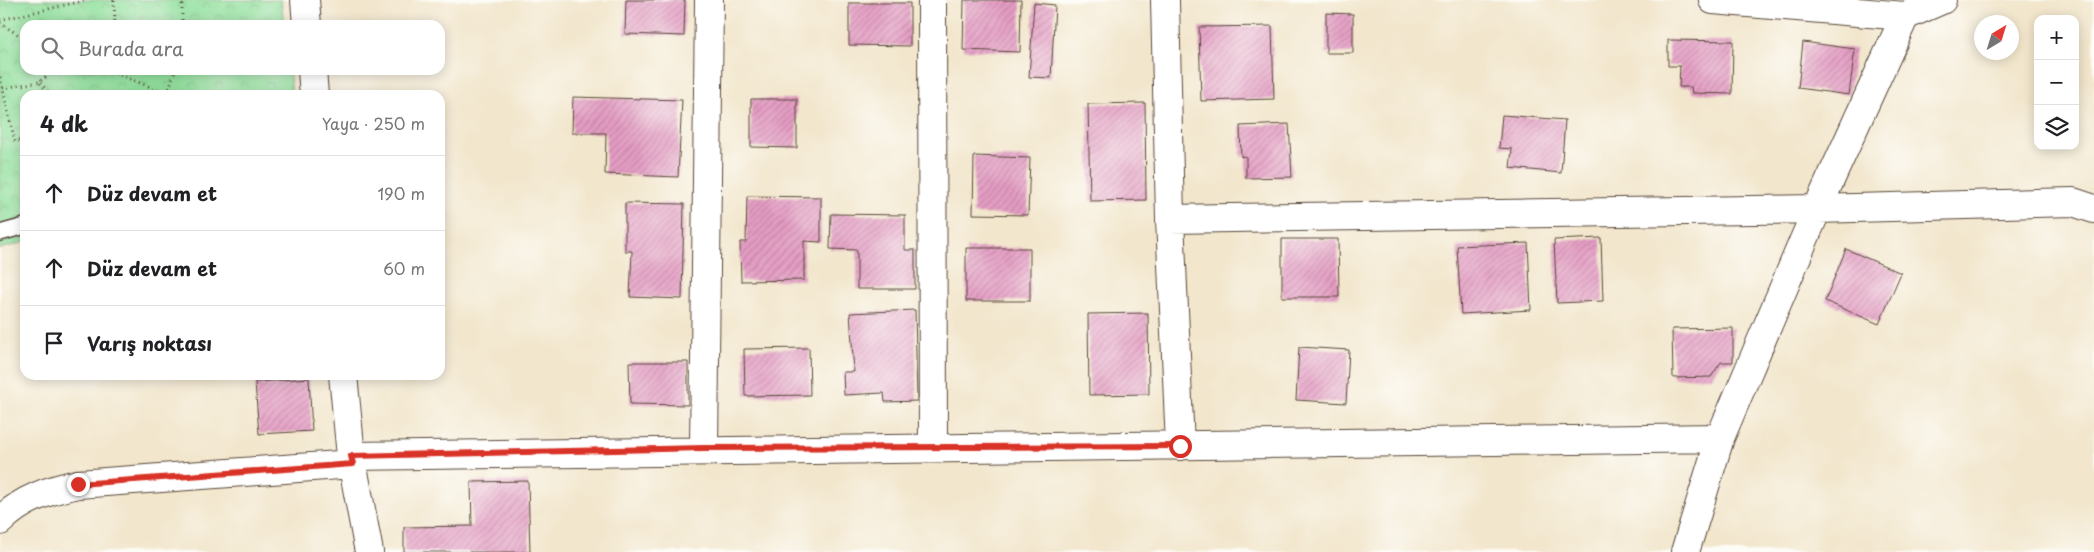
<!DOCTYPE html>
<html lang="tr">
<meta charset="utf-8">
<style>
body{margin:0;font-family:"Playpen Sans",sans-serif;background:#f2f2f2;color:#202124}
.controls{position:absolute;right:15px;top:15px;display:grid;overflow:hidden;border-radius:10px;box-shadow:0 2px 12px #0003}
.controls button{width:45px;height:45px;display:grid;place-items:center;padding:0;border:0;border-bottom:1px solid #e0e0e0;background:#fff;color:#202124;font:25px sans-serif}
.compass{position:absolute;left:1974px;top:15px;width:45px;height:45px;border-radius:50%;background:#fff;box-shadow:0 2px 12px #0003;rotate:38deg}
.stop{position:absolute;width:15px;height:15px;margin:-11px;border:4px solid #d93025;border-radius:50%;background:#fff}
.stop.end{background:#d93025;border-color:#fff;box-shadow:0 1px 5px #0008}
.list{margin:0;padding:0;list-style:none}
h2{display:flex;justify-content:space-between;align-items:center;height:65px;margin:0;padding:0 20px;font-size:21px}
h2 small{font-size:16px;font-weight:400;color:#757577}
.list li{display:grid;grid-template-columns:32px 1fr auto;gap:15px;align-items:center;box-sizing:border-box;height:75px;padding:0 20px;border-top:1px solid #e0e0e0}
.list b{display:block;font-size:19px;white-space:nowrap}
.list em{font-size:16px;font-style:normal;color:#757577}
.icon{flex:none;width:28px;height:28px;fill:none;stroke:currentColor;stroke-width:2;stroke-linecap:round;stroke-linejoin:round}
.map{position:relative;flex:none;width:2094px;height:552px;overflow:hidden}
.search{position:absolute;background:#fff;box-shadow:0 2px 12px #0003;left:20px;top:20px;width:425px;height:55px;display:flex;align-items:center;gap:12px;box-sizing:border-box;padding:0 18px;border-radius:15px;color:#757577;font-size:19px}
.panel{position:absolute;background:#fff;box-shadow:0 2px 12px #0003;left:20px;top:90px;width:425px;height:290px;border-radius:15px}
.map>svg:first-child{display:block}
.park{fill:url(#park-crowns);stroke:#66855e}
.building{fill:url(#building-hatch)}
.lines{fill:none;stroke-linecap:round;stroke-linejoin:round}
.service-casing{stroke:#564638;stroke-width:18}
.minor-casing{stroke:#564638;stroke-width:30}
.tertiary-casing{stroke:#564638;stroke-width:30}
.path{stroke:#564638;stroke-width:3;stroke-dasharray:1 4;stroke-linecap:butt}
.service{stroke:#fff;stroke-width:15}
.minor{stroke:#fff;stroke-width:28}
.tertiary{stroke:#fff;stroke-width:28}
.route{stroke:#d93025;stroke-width:6}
</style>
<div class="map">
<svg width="2094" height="552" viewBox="0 0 2094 552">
<defs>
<pattern id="park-crowns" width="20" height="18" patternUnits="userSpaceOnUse" patternTransform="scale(1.25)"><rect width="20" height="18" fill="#92e09e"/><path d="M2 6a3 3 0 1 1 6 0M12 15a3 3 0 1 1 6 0" fill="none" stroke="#7fc088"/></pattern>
<pattern id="building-hatch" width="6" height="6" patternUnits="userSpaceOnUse" patternTransform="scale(1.25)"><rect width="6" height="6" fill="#e59dc4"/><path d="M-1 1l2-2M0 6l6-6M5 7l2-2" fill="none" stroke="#bb809f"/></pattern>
</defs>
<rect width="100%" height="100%" fill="#fdfcf7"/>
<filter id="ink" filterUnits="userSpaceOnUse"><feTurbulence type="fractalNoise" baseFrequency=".02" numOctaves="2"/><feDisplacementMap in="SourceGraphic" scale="10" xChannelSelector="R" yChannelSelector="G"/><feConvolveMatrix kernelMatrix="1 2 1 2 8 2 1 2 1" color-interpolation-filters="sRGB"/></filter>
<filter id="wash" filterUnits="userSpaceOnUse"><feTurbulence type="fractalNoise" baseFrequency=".0096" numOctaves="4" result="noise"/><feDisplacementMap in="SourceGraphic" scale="20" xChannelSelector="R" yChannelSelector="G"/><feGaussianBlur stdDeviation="1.12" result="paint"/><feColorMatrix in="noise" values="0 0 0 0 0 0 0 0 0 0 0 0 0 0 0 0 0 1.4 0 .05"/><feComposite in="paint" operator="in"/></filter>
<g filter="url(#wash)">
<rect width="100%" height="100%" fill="#f2e6cc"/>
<path class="park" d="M0 0H281L284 25H25V70H289L292 95H25V242L0 249Z"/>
<g id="blocks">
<path class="building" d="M626 0H685L684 36 625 34Z
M964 0H1021L1020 52 963 50Z
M849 3H910V46L849 45Z
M1034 3 1055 5 1051 78 1029 77Z
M1326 13 1353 14V53H1326Z
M1272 26 1274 99 1201 101 1199 27Z
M1668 40 1733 41 1732 94 1692 93 1691 87H1679L1680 66H1668Z
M1803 42 1855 49 1849 95 1798 88Z
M573 97 682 100 678 177 605 174 606 133H572Z
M751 99H797V148L751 147Z
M1145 103 1146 200 1090 201 1088 104Z
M1502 115 1565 120 1561 173 1510 168 1512 149 1499 148Z
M1289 124 1292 177 1246 178V156L1241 157 1240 126Z
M974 156 1030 158 1028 215 973 214Z
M747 196 821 197V242L804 241V280L741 281 740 242H746Z
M625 203 684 204 682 299 630 297 632 251H625Z
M831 214 905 215V250H915V289H857V250L830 249Z
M1601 238 1603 301 1557 303 1554 240Z
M1282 239H1338L1339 297H1282Z
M1528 243 1531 310 1461 314 1457 246Z
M966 248H1030V301H966Z
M1846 249 1901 273 1879 324 1825 301Z
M915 310 917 401 885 402 884 393 844 395 843 372H854L850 313Z
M1148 313 1149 394 1089 395 1088 314Z
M1733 328V362H1721L1711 377 1673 378 1672 329Z
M1299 347 1349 350 1346 403 1296 400Z
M809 348 810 395 745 396 744 349Z
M629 362H688V405L630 404Z
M309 378 312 431 259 434 255 382Z
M528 481 530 552H404V527L472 526 471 482Z"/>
</g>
</g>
<g filter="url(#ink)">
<use href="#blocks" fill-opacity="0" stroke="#564638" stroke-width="1"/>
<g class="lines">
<defs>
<path id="service" d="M0 233 25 226"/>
<path id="minor" d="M932 0 933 447
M1165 0 1170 219 1180 446
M1713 0 1905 16 1942 0
M1170 219 1817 209 2073 202 2094 209
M704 448 709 0
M351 456C808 446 1264 445 1720 438
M0 521C22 499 49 490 78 484L353 464
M1685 552 1720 438 1817 209 1905 16"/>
<path id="tertiary" d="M305 0 307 25
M312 70 314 95
M343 375 351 456 369 552"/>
</defs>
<use href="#service" class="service-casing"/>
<use href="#minor" class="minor-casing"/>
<use href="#tertiary" class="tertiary-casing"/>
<path class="path" d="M114 0 115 25
M0 20 87 0
M0 23 25 39
M182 25V0
M106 70 172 95
M0 77 15 142 25 139
M3 88 39 82
M168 93 175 70
M51 95 39 82 55 70"/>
<use href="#service" class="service"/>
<use href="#minor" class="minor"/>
<use href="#tertiary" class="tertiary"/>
</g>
</g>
<g class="lines" filter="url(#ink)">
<path class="route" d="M78 484 353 464 351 456 704 448 1180 446"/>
</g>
</svg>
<div class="controls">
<button>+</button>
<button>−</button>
<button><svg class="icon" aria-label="layers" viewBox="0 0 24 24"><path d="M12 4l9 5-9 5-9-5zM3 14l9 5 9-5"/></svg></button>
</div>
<svg class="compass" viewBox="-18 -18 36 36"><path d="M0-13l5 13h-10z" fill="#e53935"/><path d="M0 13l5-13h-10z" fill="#757577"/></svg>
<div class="stop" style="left:1180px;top:446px"></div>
<div class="stop end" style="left:78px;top:484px"></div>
<div class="search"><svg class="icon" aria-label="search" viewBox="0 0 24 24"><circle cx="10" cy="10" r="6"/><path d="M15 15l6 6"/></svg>Burada ara</div>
<section class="panel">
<h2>4 dk<small>Yaya · 250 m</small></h2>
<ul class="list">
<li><svg class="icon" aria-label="ahead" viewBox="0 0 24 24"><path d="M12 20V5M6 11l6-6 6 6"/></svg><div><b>Düz devam et</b></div><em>190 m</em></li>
<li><svg class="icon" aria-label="ahead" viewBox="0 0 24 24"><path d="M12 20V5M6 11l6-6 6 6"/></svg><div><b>Düz devam et</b></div><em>60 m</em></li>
<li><svg class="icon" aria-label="arrive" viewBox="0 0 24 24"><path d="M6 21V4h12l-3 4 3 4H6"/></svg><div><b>Varış noktası</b></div></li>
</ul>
</section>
</div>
